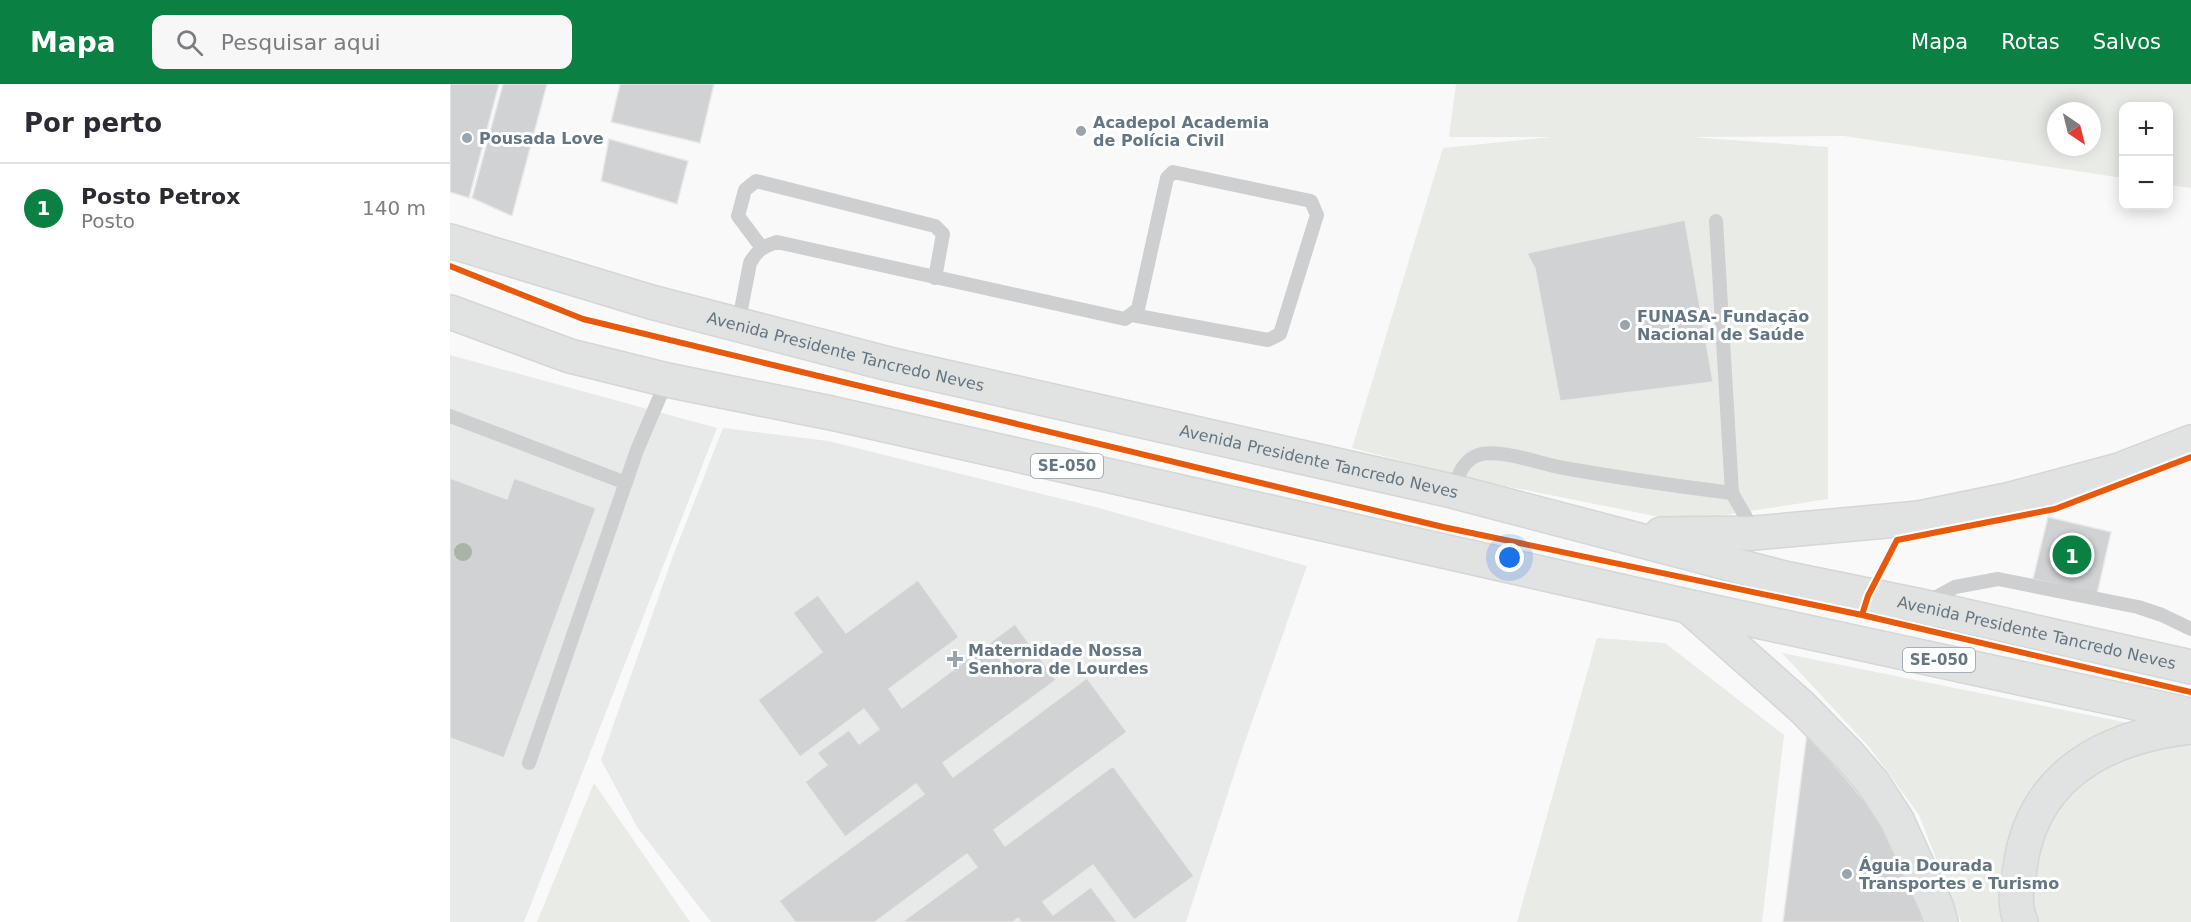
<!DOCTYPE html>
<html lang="pt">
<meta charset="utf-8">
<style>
body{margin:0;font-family:"DejaVu Sans",sans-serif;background:#f7f7f7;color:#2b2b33}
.controls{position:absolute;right:18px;top:18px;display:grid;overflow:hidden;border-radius:12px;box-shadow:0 3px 15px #0003}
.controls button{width:54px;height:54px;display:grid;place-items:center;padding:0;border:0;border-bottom:2px solid #e1e1e2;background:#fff;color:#2b2b33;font:30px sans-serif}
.compass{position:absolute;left:1597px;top:18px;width:54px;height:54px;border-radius:50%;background:#fff;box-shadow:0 3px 15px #0003;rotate:145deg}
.you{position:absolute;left:1060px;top:474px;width:21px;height:21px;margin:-15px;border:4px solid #fff;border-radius:50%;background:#1a73e8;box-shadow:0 0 0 9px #1a73e833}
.badge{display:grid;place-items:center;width:39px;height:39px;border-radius:50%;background:#0b8043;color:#fff;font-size:20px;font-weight:700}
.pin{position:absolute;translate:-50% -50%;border:3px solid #fff;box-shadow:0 2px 6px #0006}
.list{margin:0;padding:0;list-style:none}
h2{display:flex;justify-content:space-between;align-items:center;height:78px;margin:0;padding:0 24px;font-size:26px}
h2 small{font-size:20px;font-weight:400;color:#7c7c81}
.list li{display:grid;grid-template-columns:39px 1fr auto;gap:18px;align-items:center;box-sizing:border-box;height:90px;padding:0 24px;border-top:2px solid #e1e1e2}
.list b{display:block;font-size:22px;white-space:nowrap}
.list p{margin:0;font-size:20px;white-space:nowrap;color:#7c7c81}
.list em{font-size:20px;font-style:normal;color:#7c7c81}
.icon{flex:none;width:33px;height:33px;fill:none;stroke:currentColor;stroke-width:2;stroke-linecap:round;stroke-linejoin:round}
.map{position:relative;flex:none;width:1741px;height:838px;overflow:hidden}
header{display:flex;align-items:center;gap:36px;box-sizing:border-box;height:84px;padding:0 30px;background:#0b8043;color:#fff}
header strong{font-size:28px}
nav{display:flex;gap:33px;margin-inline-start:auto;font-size:21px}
.search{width:420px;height:54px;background:#f7f7f7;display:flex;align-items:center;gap:15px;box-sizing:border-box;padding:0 21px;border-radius:12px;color:#7c7c81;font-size:22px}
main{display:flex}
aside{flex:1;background:#fff}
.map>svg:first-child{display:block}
.built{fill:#e8e9e9}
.green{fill:#e8ebe6;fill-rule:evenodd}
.building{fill:#d0d2d3;stroke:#e8e8e8;stroke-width:1.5}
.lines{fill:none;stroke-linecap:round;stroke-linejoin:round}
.primary-casing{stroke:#d5d6d7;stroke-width:36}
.service{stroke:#cecfd0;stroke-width:14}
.primary{stroke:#e1e2e2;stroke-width:33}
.cycleway-casing{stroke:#fff;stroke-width:10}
.cycleway{stroke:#e8590c;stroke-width:6}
.tree{fill:#a9b3a7}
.poi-dot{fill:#99a4ac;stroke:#fff;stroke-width:2}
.labels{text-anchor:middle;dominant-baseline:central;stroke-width:6;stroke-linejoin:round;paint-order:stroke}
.shield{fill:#fff;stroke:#939fa8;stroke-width:1.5}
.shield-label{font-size:15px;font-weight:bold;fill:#657683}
.poi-label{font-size:16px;font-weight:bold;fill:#657683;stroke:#fff;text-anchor:start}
.street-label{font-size:16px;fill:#657683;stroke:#fff}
</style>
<header>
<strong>Mapa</strong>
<div class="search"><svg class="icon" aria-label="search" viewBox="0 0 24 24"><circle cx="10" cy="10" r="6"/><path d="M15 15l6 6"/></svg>Pesquisar aqui</div>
<nav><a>Mapa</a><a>Rotas</a><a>Salvos</a></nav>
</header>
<main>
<aside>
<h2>Por perto<small></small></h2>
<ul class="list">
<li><span class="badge">1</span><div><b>Posto Petrox</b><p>Posto</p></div><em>140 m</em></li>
</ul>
</aside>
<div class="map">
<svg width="1741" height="838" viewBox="0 0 1741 838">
<rect width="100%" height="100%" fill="#f9f9f9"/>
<path class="built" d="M0 271 267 344 74 838H0Z
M273 344 378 357 649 424 857 482 791 669 736 838H261L187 743 151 676 223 472Z"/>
<path class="green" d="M1006 0H1741V104L1719 101 1718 22H1674L1673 94 1394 52 1240 53 1378 63V415L1242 436 1210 433 1030 397 902 364 993 64 1102 53H999ZM1606 27H1642V63H1606ZM1235 137 1263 298 1110 317 1085 185 1078 169Z
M1147 554 1215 559 1334 651 1312 838H1067Z
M1332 569 1688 641 1623 672 1562 838H1511L1469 731 1420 664Z
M1741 657V838H1582L1577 789 1596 737 1633 697 1664 675Z
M144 699 240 838H87Z"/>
<path class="building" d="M0 0H49L19 114 0 108Z
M53 0H97L62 132 22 114Z
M170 0H264L250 59 161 38Z
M159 55 238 77 227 120 151 97Z
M1235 136 1263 298 1110 317 1085 185 1077 169Z
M0 394 57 415 64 394 146 424 54 674 0 654Z
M1598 433 1661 448 1647 510 1583 495Z
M468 496 509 553 439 605 452 624 565 540 606 596 493 679 503 693 637 594 677 648 544 746 555 762 663 682 744 792 684 836 643 781 593 818 603 831 641 803 667 838H571L568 834 563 838H452L527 783 517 770 425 838H345L329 817 474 710 466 700 395 753 355 698 377 681 367 669 399 646 409 660 429 645 414 625 350 673 308 616 372 568 343 529 368 511 396 549Z
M1357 649 1435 741 1477 838H1333Z"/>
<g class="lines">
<defs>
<g id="primary">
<path id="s1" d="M0 157 201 218 439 280 1002 407 1334 494 1471 522 1741 583"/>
<path d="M0 228 120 272 217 296 381 329 1237 522 1741 631"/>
<path d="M1211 450 1305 449 1469 434 1557 416 1669 386 1741 358"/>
<path d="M1239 523 1352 623 1398 670 1423 699 1447 736 1487 824 1491 838"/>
<path d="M1571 838C1563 821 1567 802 1570 784 1582 691 1655 653 1741 643"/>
</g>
</defs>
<use href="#primary" class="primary-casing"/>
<path class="service" d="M1266 137 1282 409
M312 164 288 132 295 106 306 97 485 142 493 150 485 194
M288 241 300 179C306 167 314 162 327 158L675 235 688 225 717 94 723 88 861 117 867 131 830 250 818 256 682 231
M0 332 176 399
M1002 407C1008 393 1012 377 1028 371 1049 364 1091 380 1114 384 1170 394 1226 402 1282 409L1305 449
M1476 519 1505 503 1548 495 1688 523 1712 531 1741 545
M79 679 187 366 217 296"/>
<use href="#primary" class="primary"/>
<defs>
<path id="cycleway" d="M0 182 133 235 993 443 1412 531 1741 608
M1412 531 1418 512 1447 456 1605 425 1741 373"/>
</defs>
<use href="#cycleway" class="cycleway-casing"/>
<use href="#cycleway" class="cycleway"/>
</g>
<circle class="tree" cx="13" cy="468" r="9"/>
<g class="poi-dot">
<circle cx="631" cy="47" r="6"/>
<circle cx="17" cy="54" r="6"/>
<circle cx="1175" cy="241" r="6"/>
<path d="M502 566h6v6h6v6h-6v6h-6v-6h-6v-6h6z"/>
<circle cx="1397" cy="790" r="6"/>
</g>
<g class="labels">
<g class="shield">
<rect x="581" y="370" width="72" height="24" rx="4.5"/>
<rect x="1453" y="564" width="72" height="24" rx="4.5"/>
</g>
<g class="shield-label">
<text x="617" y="382">SE-050</text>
<text x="1489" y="576">SE-050</text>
</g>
<g class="poi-label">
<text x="643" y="38">Acadepol Academia<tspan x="643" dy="18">de Polícia Civil</tspan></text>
<text x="29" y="54">Pousada Love</text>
<text x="1187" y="232">FUNASA- Fundação<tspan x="1187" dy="18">Nacional de Saúde</tspan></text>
<text x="518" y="566">Maternidade Nossa<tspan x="518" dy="18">Senhora de Lourdes</tspan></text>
<text x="1409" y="781">Águia Dourada<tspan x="1409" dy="18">Transportes e Turismo</tspan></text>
</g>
<g class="street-label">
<text stroke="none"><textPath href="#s1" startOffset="411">Avenida Presidente Tancredo Neves</textPath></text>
<text stroke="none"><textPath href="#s1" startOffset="897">Avenida Presidente Tancredo Neves</textPath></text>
<text stroke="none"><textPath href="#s1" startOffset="1635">Avenida Presidente Tancredo Neves</textPath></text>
</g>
</g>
</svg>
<div class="controls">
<button>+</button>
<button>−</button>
</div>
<svg class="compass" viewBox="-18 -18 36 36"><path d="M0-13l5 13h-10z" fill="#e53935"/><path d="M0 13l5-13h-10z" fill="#7c7c81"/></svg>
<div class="you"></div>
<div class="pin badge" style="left:1622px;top:471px">1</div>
</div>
</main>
